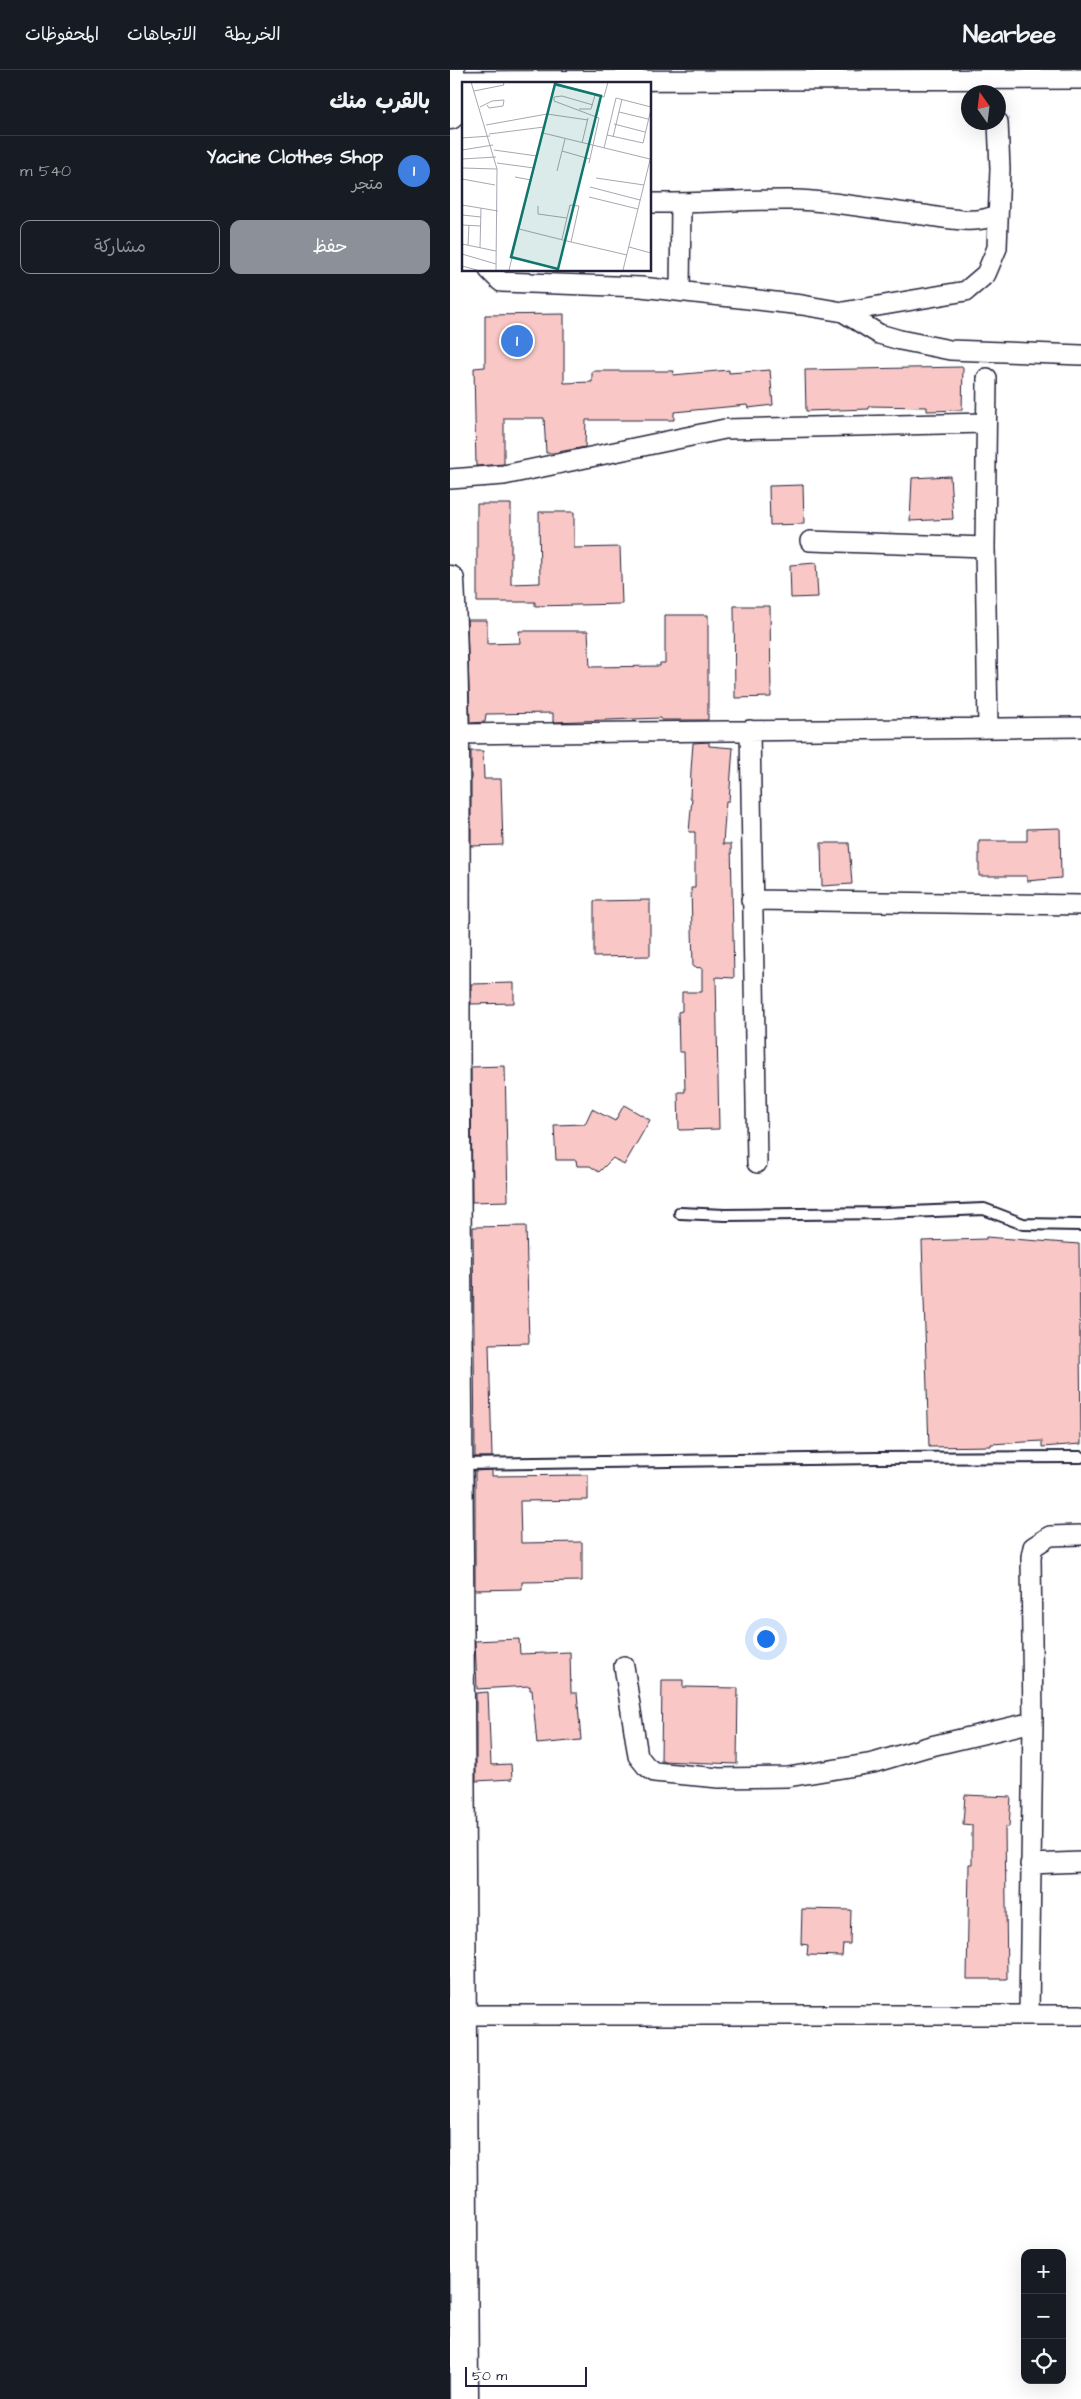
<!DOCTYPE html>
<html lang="ar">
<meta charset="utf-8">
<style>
body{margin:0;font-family:"Architects Daughter","Playpen Sans Arabic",sans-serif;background:#20242c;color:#f1f3f6;direction:rtl}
.controls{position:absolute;right:15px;bottom:15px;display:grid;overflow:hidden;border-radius:10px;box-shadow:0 5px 20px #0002}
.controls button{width:45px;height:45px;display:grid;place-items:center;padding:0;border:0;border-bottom:1px solid #363941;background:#171b24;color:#f1f3f6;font:25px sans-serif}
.compass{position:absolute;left:511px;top:15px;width:45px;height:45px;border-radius:50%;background:#171b24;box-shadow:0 5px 20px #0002;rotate:346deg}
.scale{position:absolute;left:15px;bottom:12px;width:122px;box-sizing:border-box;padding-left:5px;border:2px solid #22223b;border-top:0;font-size:14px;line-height:18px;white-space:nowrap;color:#22223b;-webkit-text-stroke:4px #fff;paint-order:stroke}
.you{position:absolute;left:315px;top:1568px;width:18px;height:18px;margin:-12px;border:4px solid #fff;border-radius:50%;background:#1a73e8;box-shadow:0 0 0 8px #1a73e833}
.badge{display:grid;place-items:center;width:32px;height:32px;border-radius:50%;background:#8c9099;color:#fff;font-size:16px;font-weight:700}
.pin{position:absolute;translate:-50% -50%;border:2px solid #fff;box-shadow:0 1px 5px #0006}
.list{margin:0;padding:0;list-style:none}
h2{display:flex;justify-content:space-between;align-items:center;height:65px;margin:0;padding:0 20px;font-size:21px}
h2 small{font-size:16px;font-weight:400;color:#9ea1a6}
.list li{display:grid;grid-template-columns:32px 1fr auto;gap:15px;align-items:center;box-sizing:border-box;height:70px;padding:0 20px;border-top:1px solid #363941}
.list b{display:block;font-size:19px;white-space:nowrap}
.list p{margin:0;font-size:16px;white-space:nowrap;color:#9ea1a6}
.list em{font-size:16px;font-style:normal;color:#9ea1a6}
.actions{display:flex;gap:10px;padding:15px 20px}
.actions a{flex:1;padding:11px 0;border:1px solid #8c9099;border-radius:10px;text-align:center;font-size:18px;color:#8c9099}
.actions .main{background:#8c9099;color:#fff}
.icon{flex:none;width:28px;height:28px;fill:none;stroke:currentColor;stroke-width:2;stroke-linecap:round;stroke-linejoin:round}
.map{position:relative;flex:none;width:631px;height:2329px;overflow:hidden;direction:ltr}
header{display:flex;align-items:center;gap:30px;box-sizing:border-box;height:70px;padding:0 25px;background:#171b24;border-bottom:1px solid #363941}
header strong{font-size:24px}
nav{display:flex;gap:28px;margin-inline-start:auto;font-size:18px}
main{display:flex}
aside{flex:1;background:#171b24}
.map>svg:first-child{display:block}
.building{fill:#f9c8c6;stroke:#22223b}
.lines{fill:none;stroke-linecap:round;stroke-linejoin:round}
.service-casing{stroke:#22223b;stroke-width:14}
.minor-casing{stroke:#22223b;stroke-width:22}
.secondary-casing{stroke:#22223b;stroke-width:31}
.service{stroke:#fff;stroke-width:10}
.minor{stroke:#fff;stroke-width:19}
.secondary{stroke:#fff;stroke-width:28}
.inset-road{fill:none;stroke:#a7a7b1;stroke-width:1}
.view{fill:#0f766e;fill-opacity:0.15;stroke:#0f766e;stroke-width:2.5}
.inset-edge{fill:none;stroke:#22223b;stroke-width:2.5}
</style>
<header>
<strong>Nearbee</strong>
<nav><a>الخريطة</a><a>الاتجاهات</a><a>المحفوظات</a></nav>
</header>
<main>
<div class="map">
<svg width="631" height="2329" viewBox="0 0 631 2329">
<rect width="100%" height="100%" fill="#fff"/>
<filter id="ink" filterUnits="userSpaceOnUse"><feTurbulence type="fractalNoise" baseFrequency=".02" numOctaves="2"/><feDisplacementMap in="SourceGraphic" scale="10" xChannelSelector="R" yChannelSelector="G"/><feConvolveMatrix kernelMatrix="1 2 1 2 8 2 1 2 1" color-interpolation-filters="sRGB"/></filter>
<g filter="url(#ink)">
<path class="building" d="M114 244V313L142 312V301H224L223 305 279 300V303L320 300 323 335 298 338 297 335 224 342V350H136L135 377 103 383H96L94 348H54V394L26 396 24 298 35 297V245Z
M513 297 512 340 477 341V337L419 336V339L356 341 355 300Z
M500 406 503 449 460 451 462 408Z
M353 415 354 454 320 455 319 416Z
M27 434H61V514L90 513 89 442H124V478L170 477 172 534 85 536V532H27Z
M366 493 368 527 341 528 340 495Z
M284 536H320L321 627 285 628Z
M215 545H258V650H211V648L103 652V643L36 644 35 652 20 653 17 550H37V574L70 573 69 561H138L140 597 210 596V593H215Z
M259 672V676L283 678 279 731H276L273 774H281L284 908 266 907 269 1059 229 1060 228 1022H235L234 982H229L228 942 232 941V922H252V898L243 897 241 818H245V762H239L242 728H240L241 700 243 673Z
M21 681H33L34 709H51L53 775 21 776Z
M610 758 611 808 577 811V806H529V771H577V759Z
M371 773H399L402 814 372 816Z
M200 830V886L144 887V831Z
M64 913V933L21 934V914Z
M55 996 58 1131 22 1132 21 997Z
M174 1035 200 1050 174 1095 163 1088 149 1102 140 1096H127L126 1090H106L104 1055 135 1054 142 1039 165 1051Z
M76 1156 79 1273 39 1274 42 1387H25L23 1157Z
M536 1167 629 1174 631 1374 592 1377V1371L541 1374V1376L479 1377 472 1171 536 1169Z
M42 1400V1406L138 1405V1430L70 1431 71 1473 132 1472V1511L72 1512V1519L25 1520V1401Z
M69 1569 70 1584 120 1582 121 1623H127L131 1670 87 1674 82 1620H80V1616L27 1619 25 1571Z
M212 1610H233V1617L288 1618 287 1694 211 1691Z
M38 1622 41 1695 61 1694 62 1709 26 1711V1623Z
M515 1725 561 1727 559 1757H555L557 1909H517L519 1794H522V1755L513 1754Z
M352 1839 401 1840 400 1874H393L392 1886 357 1885 358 1875 351 1874Z"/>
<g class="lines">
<defs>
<path id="service" d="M230 1143 275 1145 435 1143 534 1139 573 1154 631 1155
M10 1394 427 1388 631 1387"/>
<path id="minor" d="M0 11 631 9
M200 133C248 134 297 129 345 130 389 131 430 141 474 145 494 148 532 156 548 143
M39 200 51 212 191 217 352 235 393 242 429 264 450 270 500 280 631 285
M230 221 231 134
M393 242 516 221 536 204 547 178 550 99 548 52
M537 308 535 477 538 658
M0 409 54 405 275 359 536 353
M360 471 535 477
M300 660 307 1093
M6 664 631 657
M301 830 631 835
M174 1596 188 1686 196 1696 204 1702 269 1708 338 1707 423 1693 477 1677 583 1652
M580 1794 631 1792
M579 1944 583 1652 581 1487 583 1477 600 1466 631 1465
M13 1945H631"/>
<path id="secondary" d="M0 45V0
M0 510C9 690 4 870 6 1049 11 1476 10 1902 14 2329"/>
</defs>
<use href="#service" class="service-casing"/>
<use href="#minor" class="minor-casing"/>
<use href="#secondary" class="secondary-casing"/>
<use href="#service" class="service"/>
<use href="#minor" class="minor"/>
<use href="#secondary" class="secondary"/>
</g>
</g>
<g transform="translate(12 12)">
<rect width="189" height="189" fill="#fff"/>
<path class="inset-road" d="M9 0 35 87 34 188M92 3 142 15 146 0M12 9 42 3 41 0M18 25 30 19 42 18 41 24 27 26 25 23M117 27H129L133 13M157 30 186 37M152 42 183 50M24 43 85 32 126 38M81 51 188 77M27 52 82 45M145 53 181 61 189 27M151 55 160 17M0 56 28 54M120 61 126 36M142 66 154 16 189 25M0 68 31 63M32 68 75 74M100 69 128 77M0 77 34 75M35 81 72 86M127 81 137 36 92 19V15L100 14 131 23M0 86 35 87M95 89 103 57M53 95 69 98M134 96 182 103M0 97 33 103M128 105 178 118M127 115 176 127M0 123 36 129M76 124V132L105 136M0 133 19 135M0 143 19 144M57 147 109 160 117 124 108 123 100 157M109 160 165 173M0 162 34 169M6 163 7 143M167 165 189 171M18 166 19 126M0 172 34 182M0 184 15 188M47 188 93 0M161 188 189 74"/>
<path class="view" d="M93 2 139 14 96 187 49 175Z"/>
<rect width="189" height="189" class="inset-edge"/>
</g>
</svg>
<div class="controls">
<button>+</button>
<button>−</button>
<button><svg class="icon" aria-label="locate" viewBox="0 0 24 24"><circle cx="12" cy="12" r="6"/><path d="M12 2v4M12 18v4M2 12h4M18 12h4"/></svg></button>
</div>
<svg class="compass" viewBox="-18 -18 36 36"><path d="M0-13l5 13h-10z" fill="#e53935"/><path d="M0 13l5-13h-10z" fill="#9ea1a6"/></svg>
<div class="scale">50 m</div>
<div class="you"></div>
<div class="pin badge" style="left:67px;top:271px;background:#3f7fe0">1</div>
</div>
<aside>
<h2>بالقرب منك<small></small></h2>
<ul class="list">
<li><span class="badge" style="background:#3f7fe0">1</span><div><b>Yacine Clothes Shop</b><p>متجر</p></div><em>540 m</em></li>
</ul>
<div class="actions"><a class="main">حفظ</a><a>مشاركة</a></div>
</aside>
</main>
